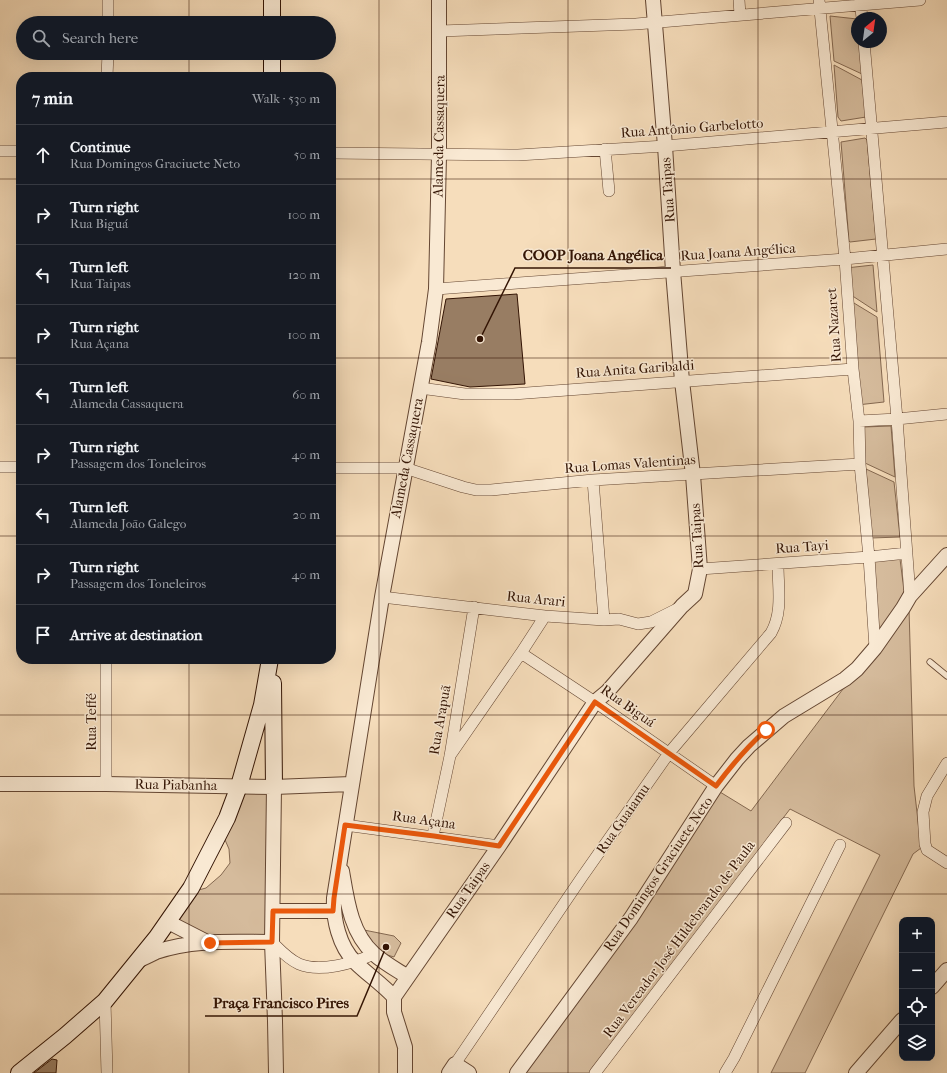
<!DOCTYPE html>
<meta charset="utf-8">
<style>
body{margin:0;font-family:"IM FELL French Canon",serif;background:#20242c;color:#f1f3f6}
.controls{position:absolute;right:12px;bottom:12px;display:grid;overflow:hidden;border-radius:8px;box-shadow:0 4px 16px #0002}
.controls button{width:36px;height:36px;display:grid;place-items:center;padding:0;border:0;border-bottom:1px solid #363941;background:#171b24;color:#f1f3f6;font:20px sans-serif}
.compass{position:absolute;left:851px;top:12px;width:36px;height:36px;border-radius:50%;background:#171b24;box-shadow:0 4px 16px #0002;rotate:29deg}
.stop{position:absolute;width:12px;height:12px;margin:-9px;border:3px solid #ea580c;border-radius:50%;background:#fff}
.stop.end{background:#ea580c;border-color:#fff;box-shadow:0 1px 4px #0008}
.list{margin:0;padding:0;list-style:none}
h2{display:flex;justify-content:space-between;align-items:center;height:52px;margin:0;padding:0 16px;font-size:17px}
h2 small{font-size:13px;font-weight:400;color:#9ea1a6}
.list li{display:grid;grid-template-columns:26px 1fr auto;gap:12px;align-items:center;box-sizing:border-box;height:60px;padding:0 16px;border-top:1px solid #363941}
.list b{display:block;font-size:15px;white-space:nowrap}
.list p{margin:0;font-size:13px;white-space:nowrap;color:#9ea1a6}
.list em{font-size:13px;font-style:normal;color:#9ea1a6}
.icon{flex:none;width:22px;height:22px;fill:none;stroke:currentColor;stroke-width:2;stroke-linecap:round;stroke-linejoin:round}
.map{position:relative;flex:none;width:947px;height:1073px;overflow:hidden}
.search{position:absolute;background:#171b24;box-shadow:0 4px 16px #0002;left:16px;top:16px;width:320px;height:44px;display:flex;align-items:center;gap:10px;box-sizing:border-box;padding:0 14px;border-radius:22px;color:#9ea1a6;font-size:15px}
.panel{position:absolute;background:#171b24;box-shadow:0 4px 16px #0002;left:16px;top:72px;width:320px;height:592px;border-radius:16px}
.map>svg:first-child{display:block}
.green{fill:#d5bb9c;stroke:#846850}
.building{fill:#987d63;stroke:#331404}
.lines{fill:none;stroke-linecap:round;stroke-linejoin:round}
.service-casing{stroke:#644632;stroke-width:7}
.minor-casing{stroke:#644632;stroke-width:12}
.tertiary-casing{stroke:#644632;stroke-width:16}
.secondary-casing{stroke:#331404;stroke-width:18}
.service{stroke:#f9e9d3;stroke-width:5.5}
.minor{stroke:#f9e9d3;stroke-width:11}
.tertiary{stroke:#f9e9d3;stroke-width:14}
.secondary{stroke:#f9e9d3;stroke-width:16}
.route{stroke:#ea580c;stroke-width:5}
.grid{fill:none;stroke:#331404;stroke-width:1;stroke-opacity:0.55}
.labels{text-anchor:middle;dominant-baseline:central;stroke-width:3;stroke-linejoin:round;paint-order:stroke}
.street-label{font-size:14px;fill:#331404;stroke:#f9e9d3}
.leader{fill:none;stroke:#331404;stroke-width:1.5}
.callout-dot{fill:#331404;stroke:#f9e9d3;stroke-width:1.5}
.callout-label{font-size:15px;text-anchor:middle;font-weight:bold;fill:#331404;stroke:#f9e9d3;stroke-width:3;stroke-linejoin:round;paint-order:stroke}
</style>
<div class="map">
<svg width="947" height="1073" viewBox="0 0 947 1073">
<rect width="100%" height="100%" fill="#f6ddbb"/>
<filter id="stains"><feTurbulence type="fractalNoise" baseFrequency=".005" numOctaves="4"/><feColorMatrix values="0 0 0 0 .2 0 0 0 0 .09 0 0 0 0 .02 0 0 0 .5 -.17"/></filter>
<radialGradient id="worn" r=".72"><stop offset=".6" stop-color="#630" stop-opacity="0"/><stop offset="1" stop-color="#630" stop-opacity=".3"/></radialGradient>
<path class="green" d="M830 16 857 19V42H859L862 74 834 61Z
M834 65 862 80 866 117 841 121 838 117Z
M865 138 867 140 876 239 850 242 849 241 841 142Z
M873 265 877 312 848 293 846 268Z
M849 300 877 317 884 402 857 405Z
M891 426 895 477 865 463 864 427Z
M866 469 894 482 900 537 871 538Z
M900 559 904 591 901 599 879 631 873 561Z
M909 608 914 786 921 848 913 854 805 1073H771L880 855 790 809 589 1073H526L631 926 720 792 751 811 843 689 856 679Z
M242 789 270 790 267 939 212 941 172 921 191 892 206 888 221 875 230 863 229 849 222 833Z
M364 930 394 936 401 943 394 957 374 951Z"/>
<path class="building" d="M517 294 525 384 470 387 431 379 446 299Z
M52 1059 57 1060 56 1073H34Z"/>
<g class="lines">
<defs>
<path id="service" d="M930 662 947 676"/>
<path id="minor" d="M739 0 740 15
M819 0 845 259 853 369 859 421 860 464 869 557 875 648
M860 0 862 18
M108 23V0
M440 31 636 24 920 0
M864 42 897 419 910 596
M107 77 108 53
M605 149 609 191
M0 151H21
M331 153 518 155 665 146 947 122
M436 289 845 259 947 249
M420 388 465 394H513L853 369
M859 421 897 419 947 414
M0 467H21
M331 468H405L463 487 476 490H491L593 480 860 464
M593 480 604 620
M700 569 869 557 907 553
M382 597 545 616 604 620 619 619 638 624 651 622 677 609
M521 653 595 702 716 786
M106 659V784
M451 754 521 653 545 616
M947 763 927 796 923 812 925 844 927 850 947 863
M345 825 499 846
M433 836 450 756 474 607
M272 942C280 950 288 959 299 964 320 973 354 963 374 954
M105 1001 107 1073
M455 1064 582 877 669 753 771 633C783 612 778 588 778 565
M595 1073 786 823
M725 1073 734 1058 840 845"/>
<path id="tertiary" d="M0 784H106L274 787 351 784
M274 787 272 942 275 1021 276 1073
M342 871C347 901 351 933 374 954 384 963 397 970 408 977
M273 911H333
M168 922 209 943
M139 960C144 958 150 955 156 952 192 939 234 942 272 942
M932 987 947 970
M394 997C382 984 367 974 355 962 339 946 333 919 334 898L382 597 429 342 436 289 439 155V0
M405 1073V1047L394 1012V997L499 846 595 702 607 692 682 606 695 594 700 569 693 475 682 381 673 271 665 146 653 0
M449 1073 455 1064 469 1073
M517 1073 631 918 716 786 737 759 749 746 784 716 845 679 857 669 875 648 903 608 910 596 947 555
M856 1073 902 1020"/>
<path id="secondary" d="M272 23V0
M272 77V53
M273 683 274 787
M19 1073 65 1036 105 1001 157 937 191 888 227 818 239 786 262 705 270 659"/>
</defs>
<use href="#service" class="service-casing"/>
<use href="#minor" class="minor-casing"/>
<use href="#tertiary" class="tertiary-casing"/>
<use href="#secondary" class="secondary-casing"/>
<use href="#service" class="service"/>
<use href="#minor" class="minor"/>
<use href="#tertiary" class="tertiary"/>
<use href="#secondary" class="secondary"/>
</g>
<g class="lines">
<path class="route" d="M210 943 272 942 273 911H333L334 898 345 825 434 836 499 846 595 702 716 786C731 766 747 747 766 730"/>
</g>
<path class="grid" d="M189 0V23M379 0V1073M568 0V1073M758 0V1073M189 53V77M0 179H21M331 179H947M0 358H21M331 358H947M0 536H21M331 536H947M189 659V1073M0 715H947M0 894H947"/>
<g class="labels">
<g class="street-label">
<text transform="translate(692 128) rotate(-4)">Rua Antônio Garbelotto</text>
<text transform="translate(439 136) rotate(-89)">Alameda Cassaquera</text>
<text transform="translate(668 190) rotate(-94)">Rua Taipas</text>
<text transform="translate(738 252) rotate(-4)">Rua Joana Angélica</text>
<text transform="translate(834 325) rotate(-94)">Rua Nazaret</text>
<text transform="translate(635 369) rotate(-4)">Rua Anita Garibaldi</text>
<text transform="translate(407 458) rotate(-79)">Alameda Cassaquera</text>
<text transform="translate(630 464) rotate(-4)">Rua Lomas Valentinas</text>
<text transform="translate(697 536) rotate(-93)">Rua Taipas</text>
<text transform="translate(802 547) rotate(-4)">Rua Tayi</text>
<text transform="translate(536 599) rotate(6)">Rua Arari</text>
<text transform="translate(628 706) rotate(35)">Rua Biguá</text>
<text transform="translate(440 720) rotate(-80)">Rua Arapuã</text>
<text transform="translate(91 722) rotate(-90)">Rua Teffé</text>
<text transform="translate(176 785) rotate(1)">Rua Piabanha</text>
<text transform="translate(623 819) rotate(-55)">Rua Guaiamu</text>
<text transform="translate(424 820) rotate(8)">Rua Açana</text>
<text transform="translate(658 874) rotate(-56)">Rua Domingos Graciuete Neto</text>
<text transform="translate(468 890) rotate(-55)">Rua Taipas</text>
<text transform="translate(679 939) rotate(-53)">Rua Vereador José Hildebrando de Paula</text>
</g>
</g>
<path class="leader" d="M480 339L515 268H671M386 947L357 1016H205"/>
<g class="callout-dot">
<circle cx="480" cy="339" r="4"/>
<circle cx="386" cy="947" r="4"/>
</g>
<g class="callout-label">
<text x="593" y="260">COOP Joana Angélica</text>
<text x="281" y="1008">Praça Francisco Pires</text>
</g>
<rect width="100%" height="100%" filter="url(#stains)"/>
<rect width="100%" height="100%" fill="url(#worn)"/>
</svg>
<div class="controls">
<button>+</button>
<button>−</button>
<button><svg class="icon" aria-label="locate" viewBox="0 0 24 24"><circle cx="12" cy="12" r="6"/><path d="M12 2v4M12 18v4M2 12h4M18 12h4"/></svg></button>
<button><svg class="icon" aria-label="layers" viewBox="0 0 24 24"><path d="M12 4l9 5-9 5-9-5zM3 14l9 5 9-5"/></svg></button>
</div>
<svg class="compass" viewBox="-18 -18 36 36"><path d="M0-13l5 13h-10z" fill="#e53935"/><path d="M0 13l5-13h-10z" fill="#9ea1a6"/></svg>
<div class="stop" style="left:766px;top:730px"></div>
<div class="stop end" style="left:210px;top:943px"></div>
<div class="search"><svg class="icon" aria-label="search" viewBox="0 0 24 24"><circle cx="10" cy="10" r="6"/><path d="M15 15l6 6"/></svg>Search here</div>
<section class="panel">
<h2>7 min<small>Walk · 530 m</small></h2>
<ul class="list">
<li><svg class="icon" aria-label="ahead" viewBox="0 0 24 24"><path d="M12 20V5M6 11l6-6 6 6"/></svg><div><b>Continue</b><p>Rua Domingos Graciuete Neto</p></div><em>50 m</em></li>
<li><svg class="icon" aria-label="right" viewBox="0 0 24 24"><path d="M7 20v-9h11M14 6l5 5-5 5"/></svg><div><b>Turn right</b><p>Rua Biguá</p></div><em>100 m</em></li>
<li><svg class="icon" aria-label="left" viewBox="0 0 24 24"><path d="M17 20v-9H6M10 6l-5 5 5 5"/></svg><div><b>Turn left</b><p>Rua Taipas</p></div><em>120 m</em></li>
<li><svg class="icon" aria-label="right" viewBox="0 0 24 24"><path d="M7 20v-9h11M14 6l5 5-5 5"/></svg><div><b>Turn right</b><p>Rua Açana</p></div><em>100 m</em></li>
<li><svg class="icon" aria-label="left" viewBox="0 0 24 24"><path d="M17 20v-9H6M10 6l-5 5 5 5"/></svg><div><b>Turn left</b><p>Alameda Cassaquera</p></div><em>60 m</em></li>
<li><svg class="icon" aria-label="right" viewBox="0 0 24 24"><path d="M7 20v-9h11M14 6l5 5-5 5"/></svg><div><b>Turn right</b><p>Passagem dos Toneleiros</p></div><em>40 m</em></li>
<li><svg class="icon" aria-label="left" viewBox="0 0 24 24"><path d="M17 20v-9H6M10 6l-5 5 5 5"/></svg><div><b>Turn left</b><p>Alameda João Galego</p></div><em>20 m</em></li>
<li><svg class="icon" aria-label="right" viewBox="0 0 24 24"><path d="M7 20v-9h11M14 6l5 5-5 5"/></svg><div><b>Turn right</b><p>Passagem dos Toneleiros</p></div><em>40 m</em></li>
<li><svg class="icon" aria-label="arrive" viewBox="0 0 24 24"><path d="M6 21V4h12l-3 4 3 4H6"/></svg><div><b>Arrive at destination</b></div></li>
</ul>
</section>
</div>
